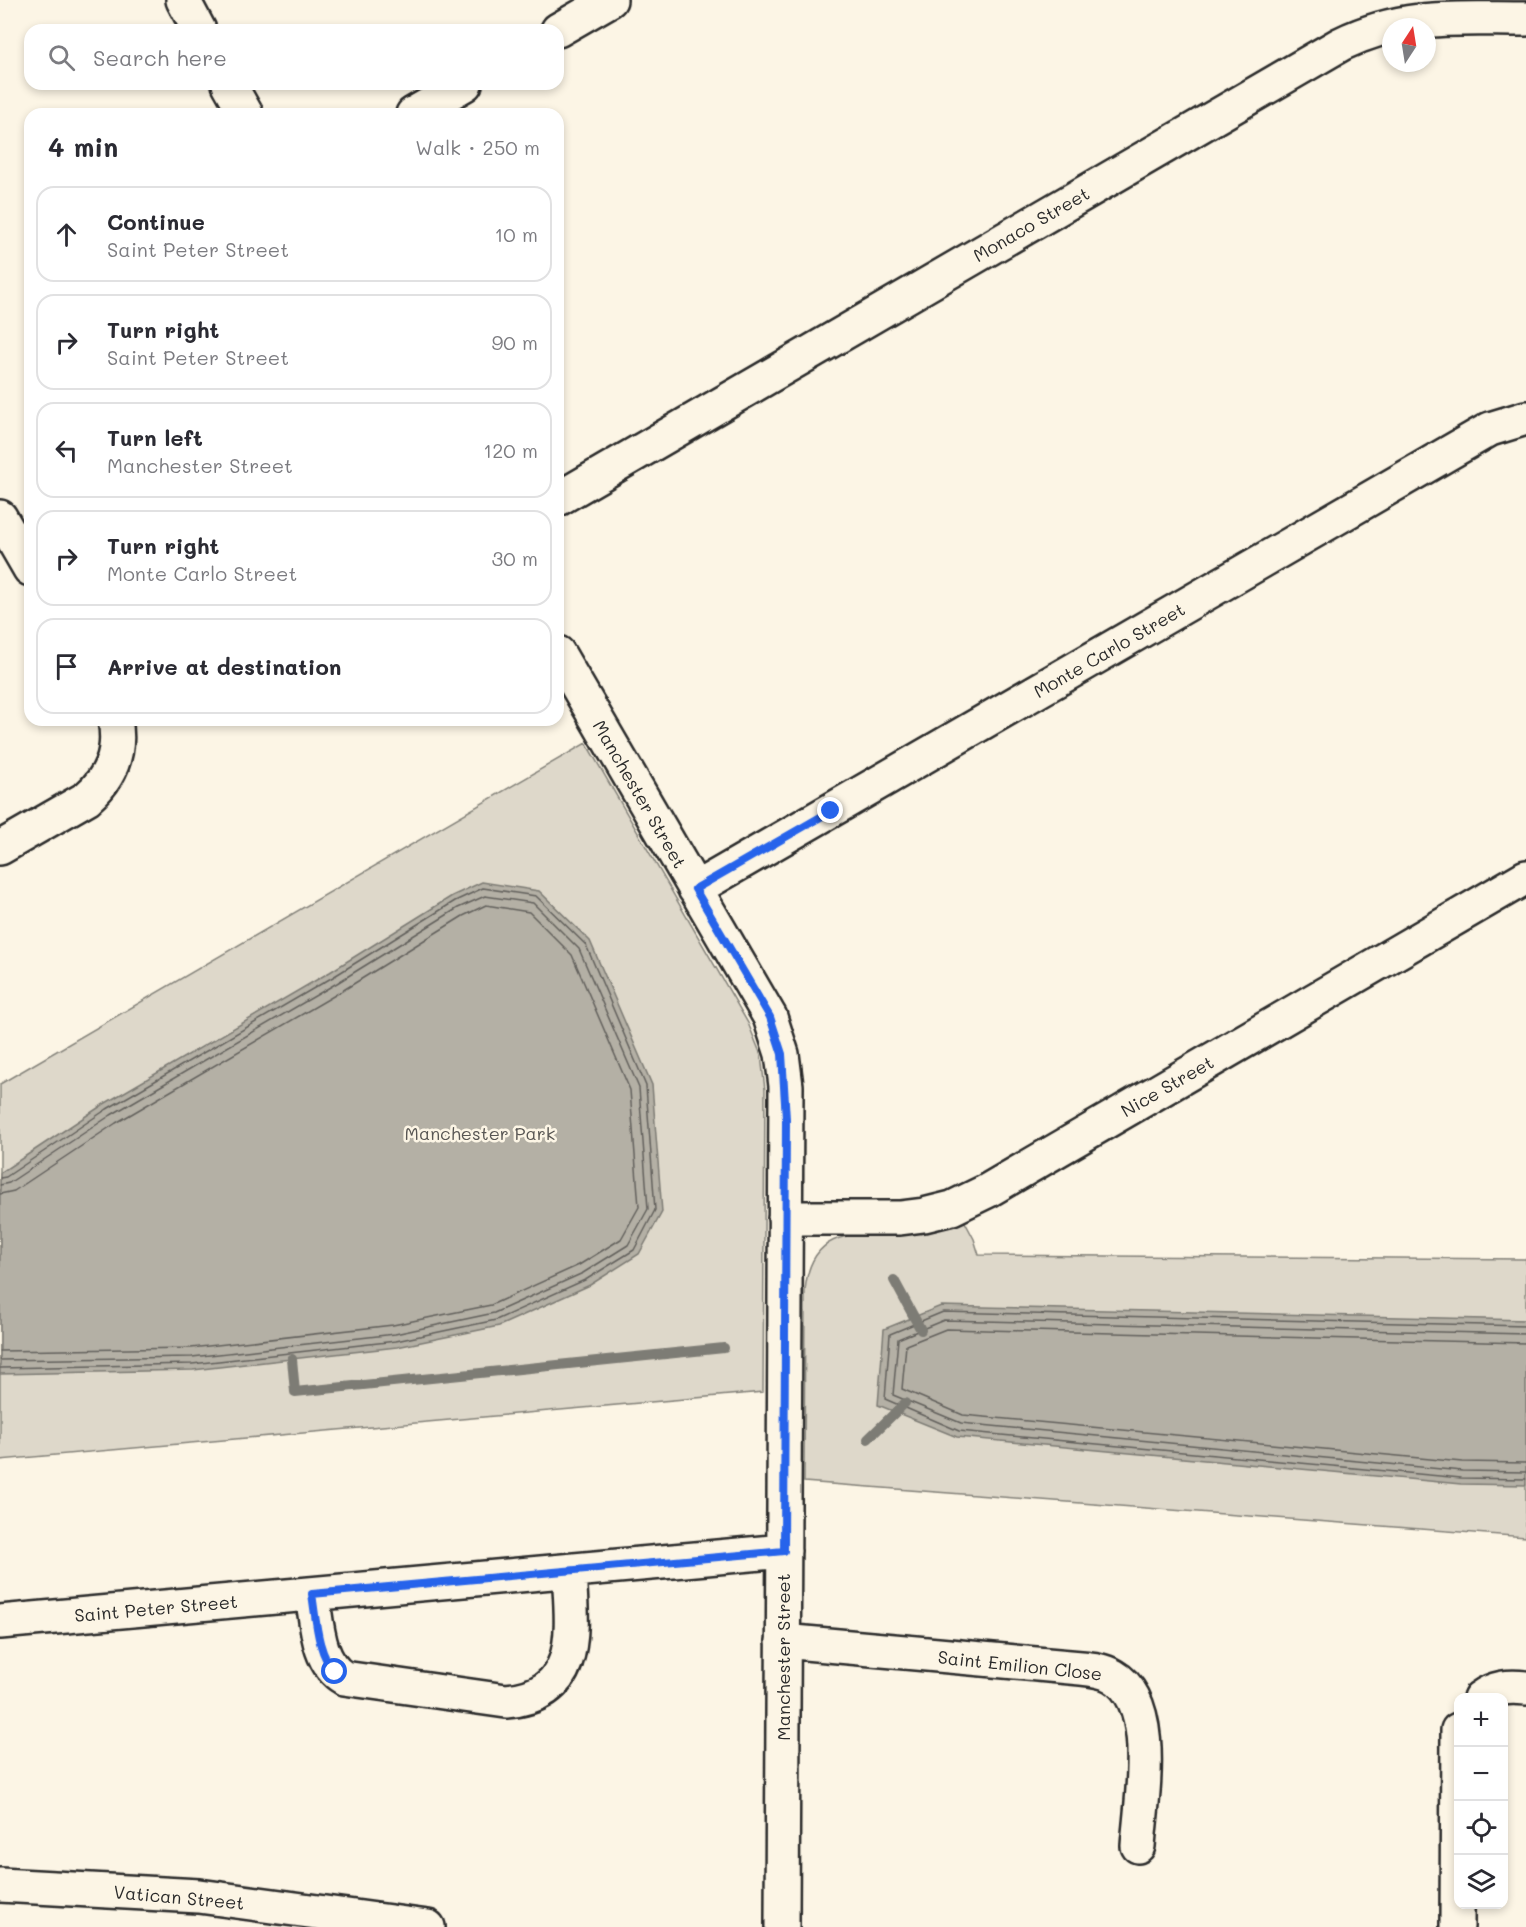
<!DOCTYPE html>
<meta charset="utf-8">
<style>
body{margin:0;font-family:Mali,sans-serif;background:#f7f7f7;color:#2b2b33}
.controls{position:absolute;right:18px;bottom:18px;display:grid;overflow:hidden;border-radius:12px;box-shadow:0 3px 9px #0003}
.controls button{width:54px;height:54px;display:grid;place-items:center;padding:0;border:0;border-bottom:2px solid #e1e1e2;background:#fff;color:#2b2b33;font:30px sans-serif}
.compass{position:absolute;left:1382px;top:18px;width:54px;height:54px;border-radius:50%;background:#fff;box-shadow:0 3px 9px #0003;rotate:12deg}
.stop{position:absolute;width:18px;height:18px;margin:-14px;border:4px solid #2563eb;border-radius:50%;background:#fff}
.stop.end{background:#2563eb;border-color:#fff;box-shadow:0 2px 6px #0008}
.list{margin:0;padding:0;list-style:none}
h2{display:flex;justify-content:space-between;align-items:center;height:78px;margin:0;padding:0 24px;font-size:26px}
h2 small{font-size:20px;font-weight:400;color:#7c7c81}
.list li{display:grid;grid-template-columns:39px 1fr auto;gap:18px;align-items:center;box-sizing:border-box;height:96px;margin:0 12px 12px;padding:0 12px;border:2px solid #e1e1e2;border-radius:18px}
.list b{display:block;font-size:22px;white-space:nowrap}
.list p{margin:0;font-size:20px;white-space:nowrap;color:#7c7c81}
.list em{font-size:20px;font-style:normal;color:#7c7c81}
.icon{flex:none;width:33px;height:33px;fill:none;stroke:currentColor;stroke-width:2;stroke-linecap:round;stroke-linejoin:round}
.map{position:relative;flex:none;width:1526px;height:1927px;overflow:hidden}
.search{position:absolute;background:#fff;box-shadow:0 3px 9px #0003;left:24px;top:24px;width:540px;height:66px;display:flex;align-items:center;gap:15px;box-sizing:border-box;padding:0 21px;border-radius:18px;color:#7c7c81;font-size:22px}
.panel{position:absolute;background:#fff;box-shadow:0 3px 9px #0003;left:24px;top:108px;width:540px;height:618px;border-radius:18px}
.map>svg:first-child{display:block}
.green{fill:#ded8ca;stroke:#84827a;stroke-width:1.5}
.water{fill:#b4b0a5;stroke:#7d7b74;stroke-width:1.5}
.lines{fill:none;stroke-linecap:round;stroke-linejoin:round}
.shore{stroke:#62605c;stroke-width:1.5}
.stream{stroke:#7d7b74;stroke-width:10}
.street-casing{stroke:#2b2b2b;stroke-width:38}
.secondary-casing{stroke:#2b2b2b;stroke-width:38}
.street{stroke:#fcf5e5;stroke-width:33}
.secondary{stroke:#fcf5e5;stroke-width:33}
.route{stroke:#2563eb;stroke-width:8}
.labels{text-anchor:middle;dominant-baseline:central;stroke-width:5;stroke-linejoin:round;paint-order:stroke}
.street-label{font-size:18px;fill:#2b2b2b;stroke:#fcf5e5}
.park-label{font-size:18px;fill:#585653;stroke:#fcf5e5}
</style>
<div class="map">
<svg width="1526" height="1927" viewBox="0 0 1526 1927">
<rect width="100%" height="100%" fill="#fcf5e5"/>
<filter id="ink" filterUnits="userSpaceOnUse"><feTurbulence type="fractalNoise" baseFrequency=".0167" numOctaves="2"/><feDisplacementMap in="SourceGraphic" scale="12" xChannelSelector="R" yChannelSelector="G"/><feConvolveMatrix kernelMatrix="1 2 1 2 8 2 1 2 1" color-interpolation-filters="sRGB"/></filter>
<g filter="url(#ink)">
<path class="green" d="M586 743 748 1023 761 1055 765 1090 763 1392 0 1460V1084Z
M965 1222 974 1239 979 1255 1526 1259V1537L804 1482 805 1291C811 1219 869 1237 920 1233 934 1232 950 1226 965 1222Z"/>
<path class="water" d="M482 882 539 891 590 941 652 1085 662 1212 639 1254 590 1285 499 1326 397 1347 193 1370 0 1374V1173L104 1104 330 972 452 896Z
M941 1306 1526 1320V1485L1461 1484 957 1437 878 1405 884 1329Z"/>
<g class="lines">
<path class="shore" d="M0 1178 6 1177 107 1109 333 977 455 901 483 888 536 896 586 945 646 1086 655 1210 634 1250 587 1279 496 1320 396 1341 192 1364 0 1368
M0 1185 9 1183 111 1115 337 983 458 908 485 896 533 903 579 949 639 1088 648 1209 628 1245 583 1273 494 1313 395 1334 192 1357 0 1360
M0 1194 14 1191 116 1123 342 991 463 916 486 905 529 912 572 955 630 1090 639 1207 621 1239 579 1265 491 1305 393 1325 191 1348 0 1351
M1526 1326 943 1312 890 1334 885 1399 959 1431 1461 1478 1526 1479
M1526 1334 944 1320 898 1339 893 1395 961 1423 1462 1471 1526 1472
M1526 1343 946 1329 906 1345 902 1389 963 1415 1462 1462 1526 1463"/>
<path class="stream" d="M894 1280 921 1330
M292 1359 295 1392 724 1348
M868 1439 905 1403"/>
<defs>
<path id="street" d="M183 0 199 30
M558 30 610 0
M229 84 246 114
M413 114 465 84
M558 499 1341 44C1405 13 1457 19 1526 19
M0 517 30 569
M558 653 770 1017 782 1054 786 1086 782 1927
M0 848 87 798C111 777 121 752 115 720
M695 889 1490 429 1526 418
M785 1218H900L924 1215 952 1208 987 1191 1526 877
M312 1594C317 1622 317 1663 344 1678L506 1701C583 1695 572 1628 569 1571
M0 1622 784 1551
M783 1641 1081 1668C1092 1669 1103 1670 1113 1676 1160 1703 1141 1800 1138 1846
M1480 1698C1494 1687 1509 1686 1526 1688
M1457 1927 1458 1730"/>
<path id="secondary" d="M0 1885 199 1896 428 1927"/>
</defs>
<use href="#street" class="street-casing"/>
<use href="#secondary" class="secondary-casing"/>
<use href="#street" class="street"/>
<use href="#secondary" class="secondary"/>
</g>
</g>
<g class="lines" filter="url(#ink)">
<path class="route" d="M335 1672C317 1654 316 1618 312 1594L784 1551 786 1119 782 1054 770 1017 695 889 831 811"/>
</g>
<g class="labels">
<g class="street-label">
<text transform="translate(1031 224) rotate(-30)">Monaco Street</text>
<text transform="translate(1109 650) rotate(-30)">Monte Carlo Street</text>
<text transform="translate(640 794) rotate(60)">Manchester Street</text>
<text transform="translate(1167 1086) rotate(-30)">Nice Street</text>
<text transform="translate(156 1608) rotate(-5)">Saint Peter Street</text>
<text transform="translate(783 1657) rotate(-90)">Manchester Street</text>
<text transform="translate(1020 1665) rotate(6)">Saint Emilion Close</text>
<text transform="translate(179 1897) rotate(5)">Vatican Street</text>
</g>
<g class="park-label">
<text x="480" y="1133">Manchester Park</text>
</g>
</g>
</svg>
<div class="controls">
<button>+</button>
<button>−</button>
<button><svg class="icon" aria-label="locate" viewBox="0 0 24 24"><circle cx="12" cy="12" r="6"/><path d="M12 2v4M12 18v4M2 12h4M18 12h4"/></svg></button>
<button><svg class="icon" aria-label="layers" viewBox="0 0 24 24"><path d="M12 4l9 5-9 5-9-5zM3 14l9 5 9-5"/></svg></button>
</div>
<svg class="compass" viewBox="-18 -18 36 36"><path d="M0-13l5 13h-10z" fill="#e53935"/><path d="M0 13l5-13h-10z" fill="#7c7c81"/></svg>
<div class="stop" style="left:335px;top:1672px"></div>
<div class="stop end" style="left:831px;top:811px"></div>
<div class="search"><svg class="icon" aria-label="search" viewBox="0 0 24 24"><circle cx="10" cy="10" r="6"/><path d="M15 15l6 6"/></svg>Search here</div>
<section class="panel">
<h2>4 min<small>Walk · 250 m</small></h2>
<ul class="list">
<li><svg class="icon" aria-label="ahead" viewBox="0 0 24 24"><path d="M12 20V5M6 11l6-6 6 6"/></svg><div><b>Continue</b><p>Saint Peter Street</p></div><em>10 m</em></li>
<li><svg class="icon" aria-label="right" viewBox="0 0 24 24"><path d="M7 20v-9h11M14 6l5 5-5 5"/></svg><div><b>Turn right</b><p>Saint Peter Street</p></div><em>90 m</em></li>
<li><svg class="icon" aria-label="left" viewBox="0 0 24 24"><path d="M17 20v-9H6M10 6l-5 5 5 5"/></svg><div><b>Turn left</b><p>Manchester Street</p></div><em>120 m</em></li>
<li><svg class="icon" aria-label="right" viewBox="0 0 24 24"><path d="M7 20v-9h11M14 6l5 5-5 5"/></svg><div><b>Turn right</b><p>Monte Carlo Street</p></div><em>30 m</em></li>
<li><svg class="icon" aria-label="arrive" viewBox="0 0 24 24"><path d="M6 21V4h12l-3 4 3 4H6"/></svg><div><b>Arrive at destination</b></div></li>
</ul>
</section>
</div>
